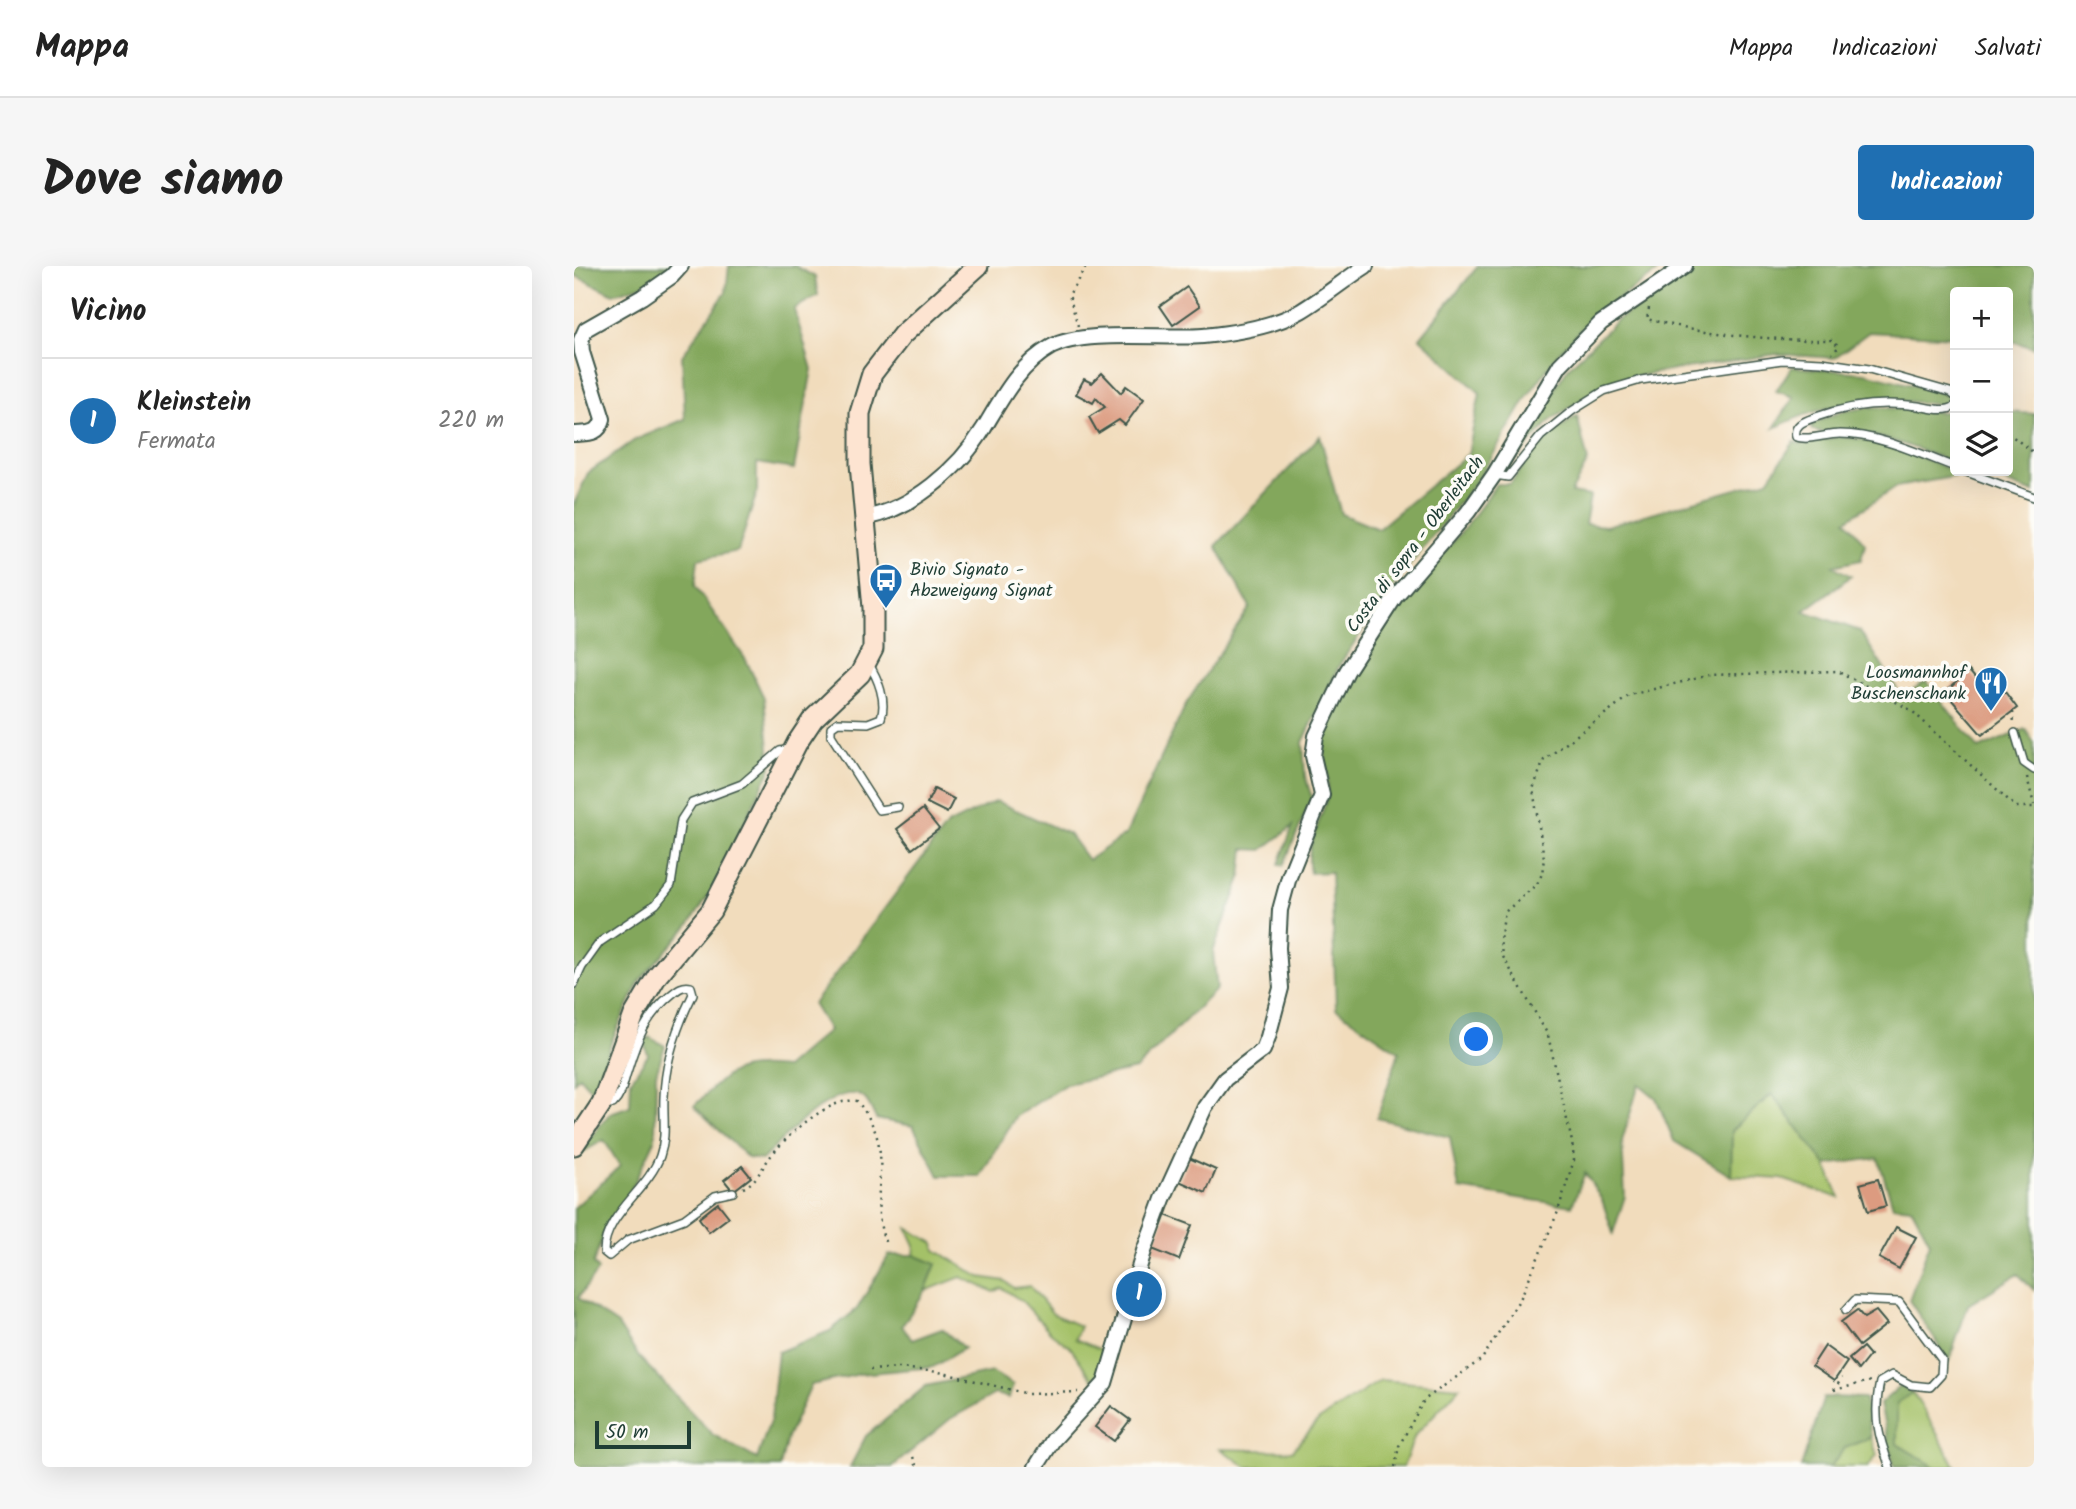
<!DOCTYPE html>
<html lang="it">
<meta charset="utf-8">
<style>
body{margin:0;font-family:Kalam,sans-serif;background:#f6f6f6;color:#222}
.controls{position:absolute;right:21px;top:21px;display:grid;overflow:hidden;border-radius:7px;box-shadow:0 7px 28px #0002}
.controls button{width:63px;height:63px;display:grid;place-items:center;padding:0;border:0;border-bottom:2px solid #e0e0e0;background:#fff;color:#222;font:35px sans-serif}
.scale{position:absolute;left:21px;bottom:18px;width:96px;box-sizing:border-box;padding-left:7px;border:4px solid #1f3d34;border-top:0;font-size:19px;line-height:24px;white-space:nowrap;color:#1f3d34;-webkit-text-stroke:5px #fdfcf7;paint-order:stroke}
.you{position:absolute;left:903px;top:774px;width:24px;height:24px;margin:-18px;border:5px solid #fff;border-radius:50%;background:#1a73e8;box-shadow:0 0 0 10px #1a73e833}
.badge{display:grid;place-items:center;width:46px;height:46px;border-radius:50%;background:#1f6fb2;color:#fff;font-size:23px;font-weight:700}
.pin{position:absolute;translate:-50% -50%;border:4px solid #fff;box-shadow:0 2px 7px #0006}
.list{margin:0;padding:0;list-style:none}
h2{display:flex;justify-content:space-between;align-items:center;height:91px;margin:0;padding:0 28px;font-size:30px}
h2 small{font-size:23px;font-weight:400;color:#767676}
.list li{display:grid;grid-template-columns:46px 1fr auto;gap:21px;align-items:center;box-sizing:border-box;height:126px;padding:0 28px;border-top:2px solid #e0e0e0}
.list b{display:block;font-size:26px;white-space:nowrap}
.list p{margin:0;font-size:23px;white-space:nowrap;color:#767676}
.list em{font-size:23px;font-style:normal;color:#767676}
.icon{flex:none;width:38px;height:38px;fill:none;stroke:currentColor;stroke-width:2;stroke-linecap:round;stroke-linejoin:round}
.map{position:relative;flex:none;width:1460px;height:1201px;overflow:hidden;border-radius:7px}
header{display:flex;align-items:center;gap:42px;box-sizing:border-box;height:98px;padding:0 35px;background:#fff;border-bottom:2px solid #e0e0e0}
header strong{font-size:33px}
nav{display:flex;gap:38px;margin-inline-start:auto;font-size:24px}
.intro{display:flex;align-items:center;justify-content:space-between;box-sizing:border-box;height:168px;padding:0 42px}
h1{margin:0;font-size:49px}
.button{padding:18px 32px;border-radius:7px;background:#1f6fb2;color:#fff;font-size:24px;font-weight:700}
main{display:flex;gap:42px;padding:0 42px}
aside{flex:1;background:#fff;border-radius:7px;box-shadow:0 7px 28px #0002}
.map>svg:first-child{display:block}
.green{fill:#a4c168;stroke:#627f4e;stroke-width:2}
.forest{fill:#83a75c;stroke:#517248;stroke-width:2}
.building{fill:#dc9b80}
.lines{fill:none;stroke-linecap:round;stroke-linejoin:round}
.lane-casing{stroke:#3e5548;stroke-width:10}
.street-casing{stroke:#3e5548;stroke-width:18}
.secondary-casing{stroke:#3e5548;stroke-width:23}
.path{stroke:#3e5548;stroke-width:2.5;stroke-dasharray:2 5;stroke-linecap:butt}
.lane{stroke:#fff;stroke-width:7}
.street{stroke:#fff;stroke-width:14}
.secondary{stroke:#fde4d1;stroke-width:19}
.labels{text-anchor:middle;dominant-baseline:central;stroke-width:7;stroke-linejoin:round;paint-order:stroke}
.street-label{font-size:18px;fill:#1f3d34;stroke:#fdfcf7}
.poi-label{font-size:18px;fill:#1f3d34;stroke:#fdfcf7;text-anchor:start}
</style>
<header>
<strong>Mappa</strong>
<nav><a>Mappa</a><a>Indicazioni</a><a>Salvati</a></nav>
</header>
<div class="intro"><h1>Dove siamo</h1><a class="button">Indicazioni</a></div>
<main>
<aside>
<h2>Vicino<small></small></h2>
<ul class="list">
<li><span class="badge">1</span><div><b>Kleinstein</b><p>Fermata</p></div><em>220 m</em></li>
</ul>
</aside>
<div class="map">
<svg width="1460" height="1201" viewBox="0 0 1460 1201">
<rect width="100%" height="100%" fill="#fdfcf7"/>
<filter id="ink" filterUnits="userSpaceOnUse"><feTurbulence type="fractalNoise" baseFrequency=".0143" numOctaves="2"/><feDisplacementMap in="SourceGraphic" scale="14" xChannelSelector="R" yChannelSelector="G"/><feConvolveMatrix kernelMatrix="1 2 1 2 8 2 1 2 1" color-interpolation-filters="sRGB"/></filter>
<filter id="wash" filterUnits="userSpaceOnUse"><feTurbulence type="fractalNoise" baseFrequency=".00686" numOctaves="4" result="noise"/><feDisplacementMap in="SourceGraphic" scale="28" xChannelSelector="R" yChannelSelector="G"/><feGaussianBlur stdDeviation="1.57" result="paint"/><feColorMatrix in="noise" values="0 0 0 0 0 0 0 0 0 0 0 0 0 0 0 0 0 1.4 0 .05"/><feComposite in="paint" operator="in"/></filter>
<g filter="url(#wash)">
<rect width="100%" height="100%" fill="#f1dcbc"/>
<path class="green" d="M1198 828 1252 899 1266 932 1208 913 1157 910 1158 864Z
M333 962 360 977 362 984 406 1011 431 1015 440 1022 456 1020 479 1048 506 1060 501 1073 537 1088 519 1114 496 1081 477 1067 449 1036 428 1022 420 1026 387 1011 351 1025 362 998 340 989 341 979Z
M807 1114 886 1121 841 1169 829 1201H673L647 1183 718 1185 745 1154Z
M1338 1127 1344 1134 1382 1201H1361L1323 1178V1137Z
M1297 1171 1303 1189 1294 1201H1256L1271 1182Z"/>
<path class="forest" d="M0 0H104L89 13 39 28 0 9Z
M155 0H221L241 11 244 29 220 43 238 103 220 203 183 197V226L164 285 124 293 121 320 172 394 190 432 197 502 137 626 115 659 66 714 38 774 21 828 5 810 0 816V238L14 207 61 174 111 153 108 90 152 26Z
M904 0H1092L1019 50 984 88 953 131 907 209 811 331 766 398 729 476 731 510 738 532 709 600 705 598 719 560 688 584 670 583 667 612 639 686 643 723 562 803 492 818 441 851 406 910H365L339 860 302 853C299 847 296 838 291 833 266 809 204 877 188 894L174 892 120 840C157 805 158 797 211 802L255 764 239 738 373 559 422 535 495 568 514 594 552 568 612 438 676 341 642 280 746 170 767 248 804 263 894 188 906 127 846 72Z
M1124 0H1460V82L1434 74V26H1381V71L1295 66 1260 92 1203 88 1068 109 1027 121 976 155 935 201 930 202 994 102 1043 54Z
M1218 101 1291 107 1370 127 1376 134 1367 139C1304 130 1258 134 1200 162L1220 131 1202 125Z
M1297 141 1381 147V197C1352 186 1322 174 1291 168 1276 166 1249 169 1237 163L1238 158 1266 146Z
M1434 146 1460 148V227L1402 205H1434Z
M1003 150 1014 195 997 227 1016 230 1011 258 1032 260 1194 214 1220 176C1235 182 1249 171 1266 171 1308 172 1351 194 1390 209L1322 221 1272 254 1291 278 1287 294 1259 300 1277 310 1230 345 1286 365 1328 431 1352 415 1405 483 1451 463 1460 477V1024L1444 1008 1394 1039 1375 1095 1335 1034 1356 976 1338 942 1319 940 1304 892 1252 899 1198 828 1158 864 1157 910 1100 875 1082 832 1065 818 1048 875 1051 930 1039 967 1028 934 1011 907 998 940 885 923 876 871 803 852 825 786 762 743 757 606 736 607C730 580 747 558 753 531 758 510 746 490 752 468 780 368 869 302 922 218H936L968 174Z
M75 771 91 780 82 808 81 874 56 926 33 958 19 998 24 1004 4 1032 44 1059 64 1090 138 1168 183 1193 197 1152 204 1086 256 1065 283 1043 315 989H340L362 998 351 1025 328 1060 338 1074 368 1063 390 1082 359 1101 286 1108 237 1119 213 1172 206 1201H0V942L46 900 30 874 2 890 36 847 56 840 57 814 74 789 70 776Z
M418 1106 439 1119 435 1132 421 1128 376 1153 318 1201H276L292 1170 352 1120Z
M1326 1120 1338 1127 1323 1137V1178L1361 1201H1320L1306 1138Z
M1250 1131 1291 1132 1297 1171 1271 1182 1256 1201H1227Z"/>
<g id="blocks">
<path class="building" d="M613 21 626 40 599 59 586 40Z
M528 107 547 127 552 120 570 133 551 159 545 154 524 167 515 151 531 141 522 132 519 137 502 128 510 113 518 117Z
M1395 405 1420 434 1431 426 1443 442 1408 469 1371 426Z
M360 523 380 533 373 547 353 537Z
M349 543 365 563 338 583 323 563Z
M615 892 642 904 632 927 605 915Z
M168 900 177 911 159 925 150 914Z
M1304 913 1312 940 1294 945 1286 918Z
M144 937 155 951 135 966 125 952Z
M591 949 618 959 605 994 578 983Z
M1322 961 1342 971 1325 1003 1305 992Z
M1283 1044 1290 1052 1302 1045 1313 1058 1285 1080 1267 1056Z
M1251 1080 1273 1096 1260 1115 1238 1100Z
M1289 1081 1296 1089 1284 1104 1275 1093Z
M537 1140 556 1154 540 1175 521 1161Z"/>
</g>
</g>
<g filter="url(#ink)">
<use href="#blocks" fill-opacity="0" stroke="#3e5548" stroke-width="2"/>
<g class="lines">
<defs>
<path id="lane" d="M1381 140C1371 147 1356 142 1344 140 1308 135 1275 139 1242 151 1231 155 1219 158 1222 171 1236 175 1251 168 1266 168 1304 168 1346 188 1381 201
M1390 205 1460 231
M921 209 934 211 967 170 998 145 1030 125 1067 114 1208 94 1248 96 1295 103 1376 126 1381 130
M294 397C304 412 313 435 307 452L294 457 264 456 257 461V469L305 544 324 541
M1441 467 1450 497 1460 504
M0 718 8 701 26 676 82 638 97 619 107 554 118 537 168 518 206 485 216 483
M31 837 39 838C49 828 49 817 54 803 63 773 73 748 98 728 104 723 109 719 117 721L119 728C104 758 91 796 90 831 89 851 93 870 86 890 74 924 30 949 30 986L35 990 54 974 110 953 141 930 159 926
M1272 1044 1281 1034 1325 1036 1368 1094 1367 1109 1356 1121 1337 1119 1318 1109 1306 1116C1299 1149 1304 1170 1316 1201"/>
<path id="street" d="M0 168C14 167 25 169 29 153L8 86 7 74 12 63 68 31 98 10 107 0
M290 252C337 244 385 203 410 162 428 132 445 99 477 81 510 63 589 73 629 70 661 67 699 61 727 45 749 32 770 14 792 0
M462 1201 479 1174 531 1117 570 985 589 933 631 841 651 813 689 784 694 771 707 722 704 682 706 644 715 611 748 529 739 490 742 470 773 405 821 331 894 246 920 209 986 99 1027 57 1111 0"/>
<path id="secondary" d="M0 879 28 837 60 749 83 710 137 645 223 477 239 453 286 408 299 383V342L286 198V147L298 108 328 69 404 0"/>
</defs>
<use href="#lane" class="lane-casing"/>
<use href="#street" class="street-casing"/>
<use href="#secondary" class="secondary-casing"/>
<path class="path" d="M1075 42 1073 53C1131 68 1199 75 1259 74L1265 81 1258 87
M504 60 495 29 512 0
M1434 167 1460 187
M1413 417 1425 430
M1439 446 1440 457
M1453 511 1460 539
M169 922C182 916 186 905 194 894 209 872 256 830 283 835 328 890 290 922 312 978
M296 1104 325 1102 365 1106 454 1128 504 1126
M1260 1124 1297 1115
M1260 1124 1268 1112
M339 1191 343 1201
M821 1201 825 1180 850 1134 908 1093 947 1031 983 948 1000 894 998 876 974 769 928 689 926 674 931 646 963 618 968 608 970 592 959 523 970 494 1056 429 1136 409 1264 405 1337 444 1442 541H1460"/>
<use href="#lane" class="lane"/>
<use href="#street" class="street"/>
<use href="#secondary" class="secondary"/>
</g>
</g>
<defs>
<symbol id="bus-pin" viewBox="-11 -11 22 30"><path d="M0 17L-7.5 6A9.5 9.5 0 1 1 7.5 6Z" fill="#1f6fb2" stroke="#fdfcf7"/><path d="M-5-6H5V4H4V6H2V4H-2V6H-4V4H-5ZM-3.5-4V0h7V-4ZM-3.5 1.2v1.5H-2V1.2ZM2 1.2v1.5H3.5V1.2Z" fill="#fff"/></symbol>
<symbol id="restaurant-pin" viewBox="-11 -11 22 30"><path d="M0 17L-7.5 6A9.5 9.5 0 1 1 7.5 6Z" fill="#1f6fb2" stroke="#fdfcf7"/><path d="M-5-6h1v4h1v-4h1v4h1v-4h1v5L-1.5 .5V6h-2V.5L-5-1ZM5-6V6H3V1.5H1.5Q1.5-4 5-6Z" fill="#fff"/></symbol>
</defs>
<g fill-rule="evenodd">
<use href="#bus-pin" x="293" y="295" width="38" height="52"/>
<use href="#restaurant-pin" x="1398" y="398" width="38" height="52"/>
</g>
<g class="labels">
<g class="street-label">
<text transform="translate(842 279) rotate(-53)">Costa di sopra - Oberleitach</text>
</g>
<g class="poi-label">
<text x="336" y="304">Bivio Signato -<tspan x="336" dy="21">Abzweigung Signat</tspan></text>
<text x="1392" y="407" text-anchor="end">Loosmannhof<tspan x="1392" dy="21">Buschenschank</tspan></text>
</g>
</g>
</svg>
<div class="controls">
<button>+</button>
<button>−</button>
<button><svg class="icon" aria-label="layers" viewBox="0 0 24 24"><path d="M12 4l9 5-9 5-9-5zM3 14l9 5 9-5"/></svg></button>
</div>
<div class="scale">50 m</div>
<div class="you"></div>
<div class="pin badge" style="left:565px;top:1028px">1</div>
</div>
</main>
